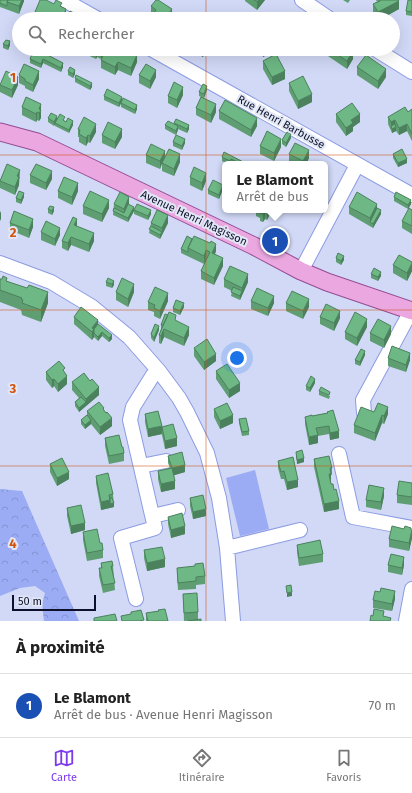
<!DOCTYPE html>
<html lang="fr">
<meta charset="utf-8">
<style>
body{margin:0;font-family:"Fira Sans",sans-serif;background:#f2f2f2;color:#222}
.scale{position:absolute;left:12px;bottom:10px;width:84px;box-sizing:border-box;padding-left:4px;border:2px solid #0c102a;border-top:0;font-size:11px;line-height:14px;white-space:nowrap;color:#0c102a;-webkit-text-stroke:3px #e2e7f6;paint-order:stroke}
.you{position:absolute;left:237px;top:358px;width:14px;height:14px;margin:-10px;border:3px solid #fff;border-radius:50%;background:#1a73e8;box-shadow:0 0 0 6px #1a73e833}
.badge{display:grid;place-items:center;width:26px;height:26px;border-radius:50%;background:#7c3aed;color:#fff;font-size:13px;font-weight:700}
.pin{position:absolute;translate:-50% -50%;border:2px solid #fff;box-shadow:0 1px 4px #0006}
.popup{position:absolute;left:222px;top:161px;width:106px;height:52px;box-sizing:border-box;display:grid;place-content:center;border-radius:6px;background:#fff;filter:drop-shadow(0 1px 3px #0005);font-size:13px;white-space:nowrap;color:#767676}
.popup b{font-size:15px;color:#222}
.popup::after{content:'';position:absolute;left:50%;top:100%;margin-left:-8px;border:8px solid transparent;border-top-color:#fff}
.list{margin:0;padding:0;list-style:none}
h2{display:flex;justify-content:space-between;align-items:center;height:52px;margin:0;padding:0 16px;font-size:17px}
h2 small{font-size:13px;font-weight:400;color:#767676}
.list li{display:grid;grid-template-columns:26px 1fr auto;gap:12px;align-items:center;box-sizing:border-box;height:64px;padding:0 16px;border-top:1px solid #e0e0e0}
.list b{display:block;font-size:15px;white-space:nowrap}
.list p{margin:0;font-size:13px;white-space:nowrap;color:#767676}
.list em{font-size:13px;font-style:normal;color:#767676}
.icon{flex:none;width:22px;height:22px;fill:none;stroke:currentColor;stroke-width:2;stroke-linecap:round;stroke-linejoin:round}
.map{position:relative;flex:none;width:412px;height:621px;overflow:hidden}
.search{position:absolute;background:#fff;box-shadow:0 4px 16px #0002;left:12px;right:12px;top:12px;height:44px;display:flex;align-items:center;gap:10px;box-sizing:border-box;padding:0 14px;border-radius:22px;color:#767676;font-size:15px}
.sheet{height:116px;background:#fff}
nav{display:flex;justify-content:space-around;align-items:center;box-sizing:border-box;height:56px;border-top:1px solid #e0e0e0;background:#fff;font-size:11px;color:#767676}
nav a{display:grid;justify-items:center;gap:2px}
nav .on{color:#7c3aed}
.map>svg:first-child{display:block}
.forest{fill:url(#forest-crowns)}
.garden{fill:#9bacf5}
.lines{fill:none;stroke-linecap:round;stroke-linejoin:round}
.minor-casing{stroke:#8c9ce2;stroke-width:16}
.major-casing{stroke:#944c93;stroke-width:19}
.minor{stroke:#fff;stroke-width:14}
.major{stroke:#eba7e0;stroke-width:17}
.wall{fill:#5e9e72}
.shaded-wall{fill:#4c815d}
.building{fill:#6db885;stroke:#4c815d}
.grid{fill:none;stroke:#d2520f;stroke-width:1;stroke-opacity:0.55}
.labels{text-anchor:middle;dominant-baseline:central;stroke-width:4;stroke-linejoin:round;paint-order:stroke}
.street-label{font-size:11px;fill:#0c102a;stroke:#e2e7f6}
.grid-label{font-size:13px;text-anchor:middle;font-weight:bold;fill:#d2520f;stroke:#e2e7f6;stroke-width:4;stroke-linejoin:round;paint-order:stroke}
</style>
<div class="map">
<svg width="412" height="621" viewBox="0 0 412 621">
<defs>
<pattern id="forest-crowns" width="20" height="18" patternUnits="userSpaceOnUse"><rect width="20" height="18" fill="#9bacf5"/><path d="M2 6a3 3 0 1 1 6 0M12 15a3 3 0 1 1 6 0" fill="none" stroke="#8493d2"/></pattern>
</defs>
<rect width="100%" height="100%" fill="#d1d9f7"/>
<path class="forest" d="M0 489 22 491 79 621H44L42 604 45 593 35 586 20 588 0 596Z"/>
<path class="garden" d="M255 470 269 529 240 536 226 478Z"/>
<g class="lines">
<defs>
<path id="minor" d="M64 0 98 19
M302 0 330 19
M151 49 412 195
M375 49 412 72
M0 263 51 282 91 306 129 337 159 371 179 398 187 412 207 453 219 498 227 548 233 621
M301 271 357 165
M364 413 363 400 411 311
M339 454 353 517 412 528
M141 466 166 461
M153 516 178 510
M227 548 300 530
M136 599 121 538 155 528 130 420 133 407 153 375 159 371
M406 621 412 589"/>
<path id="major" d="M0 132 37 142 254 246 301 271 327 282 412 311"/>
</defs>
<use href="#minor" class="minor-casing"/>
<use href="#major" class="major-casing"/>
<use href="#minor" class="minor"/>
<use href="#major" class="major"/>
</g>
<path class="wall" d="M0 0H24V1L19 14 0 7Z
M245 0H265L257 10 245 1Z
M343 0H350L348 3Z
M376 0H398L399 9 381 19H378L373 12V4L377 2Z
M412 0V16L406 15V11Z
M54 4 62 7 66 17 65 19H35V12Z
M151 6 172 16 170 19H150L153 15 151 14Z
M3 44 10 45 8 50 3 48Z
M77 49H106L101 59 97 57 96 59 77 50Z
M198 49H217L202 57Z
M260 49H274V51L263 57 260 51Z
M325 49H351L353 59 347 69 325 54Z
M114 51 122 53 130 51 137 62 131 76 118 70 115 75 101 68V60Z
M32 54 63 67 61 72 43 63 41 68 30 63V59Z
M263 61 285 79 272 85 263 69Z
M357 67 386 77 378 89 357 75Z
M68 71 75 74 73 78 68 75Z
M19 75 39 79 33 92 25 88V86L19 83Z
M139 75 156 77 150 89 139 83Z
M75 78 92 87 90 90 75 82Z
M289 83 312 102 298 109 289 91Z
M0 84 18 85 12 98 0 92Z
M207 90 204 98 216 112 211 123 196 115V108L201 97 199 96V92Z
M183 95 177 108 168 103V96Z
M104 96 122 100 137 109 135 114 121 107V104L119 107 104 100Z
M41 104V118L39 121 37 120 36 122 22 115V107Z
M412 109V141L407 131 399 135 396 131 392 133 388 124V117L408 112Z
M219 111 257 126 251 137 219 119Z
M336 114 360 122 353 127V131L346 136 336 122Z
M48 118 65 121 73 125 69 133 55 126V124L54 126 48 122Z
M174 123 189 129 187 133 178 129 176 135 165 129V125L174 124Z
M78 129 96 132 90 143 88 142 86 146 79 142V137H78Z
M102 135 122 137 115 149 102 143Z
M291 138 286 147 282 144V140Z
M173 142 185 143 182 150 173 146Z
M260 146 281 147 274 161 260 154Z
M224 152 247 164H233L231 163 230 164H228L222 161V157Z
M289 154 309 158 306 164H293L289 162Z
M393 154 407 163 398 167 393 158Z
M146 155 165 157 180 162 174 176 162 171V164L160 169 146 163Z
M30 175 52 179 46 190 30 183Z
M20 177 19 179V185L15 195 0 188V180Z
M190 177 206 181 202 191 190 185Z
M223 189 219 199 208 194V190Z
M58 191H78L72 205 58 198Z
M24 197 21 204 16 202V198Z
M394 197 411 204 408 209 394 201Z
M114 204H129V205L134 211 128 222 113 215Z
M83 206 109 208 102 222 83 214Z
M349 207 377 208 381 214 373 228 349 214Z
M48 209 54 211 52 215 48 213Z
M134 210 151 214 148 220 134 214Z
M244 210H250L249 213Z
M256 210H272L267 220 265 219 263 222 260 221V218L256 216Z
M412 210V234L402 228V221Z
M10 223 33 227 29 238 10 230Z
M151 223H168L160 239 149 233Z
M77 226 94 241 89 252 71 245 68 251 62 248V241Z
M41 232 60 235 55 246 41 240Z
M266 234 272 237 270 240 266 238Z
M187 236 216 251 215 254 223 266 214 285 201 279V271L204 264 181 253V249Z
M336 258 344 260 341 265 336 262Z
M412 262V271L407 281 393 273V265Z
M371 274 381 276 378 281 371 278Z
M0 279 7 281 48 303 41 322 22 315 21 310 0 302Z
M224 279 248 282 240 300 231 296 232 291 224 287Z
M106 282 114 285 112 288 106 286Z
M116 292H134L128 307 116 300Z
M168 301 160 319 154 316V312L148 310V302Z
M251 301 274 303 268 316 251 309Z
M286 303 309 307 303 319 286 311Z
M184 307 180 315 173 312V308Z
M74 317 98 324 112 339 109 342 102 336 98 341 94 337 92 340 74 324Z
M320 317 340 318 334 331 320 324Z
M176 321 189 335 184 346 164 337 161 344 159 343V335L161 329V325Z
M367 327 357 346 345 339V332Z
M159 330 154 342 151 338V334Z
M370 333 391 334 384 348 370 341Z
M194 348 216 361 204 370 194 356Z
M365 355 360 366 355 364V360Z
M388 358 410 360 406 372 388 366Z
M216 371 240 391 229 398 216 379Z
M46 372 65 373 67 384 58 392 54 386 52 388 46 380Z
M72 382 99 395 79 412 75 406V402L79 398 72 390Z
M315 383 310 392 306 390V386Z
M319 391 330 396 329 399 319 395Z
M214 409 233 423 220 429 214 417Z
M104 410 112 426 100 435 91 424 85 429 81 424V420L87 415V411Z
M374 412 388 414 384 424 382 423 375 441 354 433V425Z
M327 413 339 438 330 440 329 434 318 436V443L309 445 305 424V417L312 416Z
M145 414 162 434 148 437 145 422Z
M239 419 249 431V435L242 436 239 423Z
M162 427 177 446 165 449 162 435Z
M105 438 122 447 124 453V461L109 464 105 446Z
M296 452 304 462 297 464 296 455Z
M168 456 185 472 173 475 175 489 161 492 158 479V471L170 468 168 463Z
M314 459 332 468V475H331V481L330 482 339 509 324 512 314 467Z
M278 461 298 487 287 490 284 479H281L278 468Z
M50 464 69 479 57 486 50 472Z
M96 476 113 494 114 507 101 510 96 483Z
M412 483V505L397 503V495Z
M384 496 381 510 366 507V500Z
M190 498 206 516 193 519 190 506Z
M67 508 85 530 71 534 67 516Z
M168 517 185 534 171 538 168 524Z
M411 530 412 538 409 551 389 547V539Z
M83 532 103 550V558L87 561 83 540Z
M297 545 323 554V562L299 566 297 552Z
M144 550 165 567 147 571 144 558Z
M101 563 113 566 115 590 103 593 99 576V568H101Z
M388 565H404L402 575 388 572Z
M177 568 205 576V584L196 585V589L178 590 177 575Z
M183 594 198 612V620L184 621Z
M395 599 392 611 373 608V600Z
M158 611 168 621H146V613Z"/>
<path class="shaded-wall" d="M22 0H24V1L19 14V6Z
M259 0H265L257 10V2Z
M399 1V9L381 19H378V12Z
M66 9V17L65 19H63V16Z
M172 9V16L170 19H165Z
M10 41V45L8 50V46Z
M97 49V57L96 59V51Z
M102 49H106L101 59V51Z
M202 49H217L202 57Z
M263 49H274V51L263 57Z
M350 49H351V54L353 51V59L347 69V61Z
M137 55V62L131 76V68Z
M43 59V63L41 68V64Z
M118 62V70L115 75V67Z
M63 63V67L61 72V68Z
M386 69V77L378 89V81Z
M75 70V74L73 78V74Z
M156 70V77L150 89V81Z
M39 71V79L33 92V85Z
M285 71V79L272 85V77Z
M18 77V85L12 98V90Z
M92 83V87L90 90V86Z
M207 86V90L204 98V94Z
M183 87V95L177 108V100Z
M312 94V102L298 109V101Z
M122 97V101L119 107V103Z
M41 104V118L39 121V109Z
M216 104V112L211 123V115Z
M137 105V109L135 114V110Z
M37 112V120L36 122V114Z
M360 114V122L353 127V131L346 136V128L351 120Z
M57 116V120L54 126V122Z
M257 118V126L251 137V130Z
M395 120V128L391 126V130V122Z
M73 121V125L69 133V130Z
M96 124V132L90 143V136Z
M407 124V131L399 135V128Z
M189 125V129L187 133V129Z
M178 126V130L176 135V131Z
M396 127V131L392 133V129Z
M122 129V137L115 149V142Z
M291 134V138L286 147V143Z
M88 135V142L86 146V138Z
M185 139V143L182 150V146Z
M281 139V147L274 161V153Z
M309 150V158L306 164H303V161Z
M165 151V158L162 163 160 169V161Z
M180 154V162L174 176V169Z
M407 159V163L398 167V163Z
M20 170 19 185 15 195V187L17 176Z
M52 171V179L46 190V183Z
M206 173V181L202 191V183Z
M78 183V191L72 205V197Z
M223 185V189L219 199V195Z
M24 193V197L21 204V200Z
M129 197V204L124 217V209Z
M109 200V208L102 222V214Z
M411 200V204L408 209V205Z
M377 204V212L370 222V218Z
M54 207V211L52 215V211Z
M134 207V211L128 222V218Z
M151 210V214L148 220V216Z
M268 210H272L267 220V212Z
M381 210V214L373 228V224Z
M1 211V219L0 221V213Z
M265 211V219L263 222V214Z
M168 215V223L160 239V235L162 232V228Z
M33 219V227L29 238V230Z
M77 219V227L74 225Z
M60 228V235L55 246V239Z
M94 233V241L89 252V244Z
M71 237V245L68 251V243Z
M216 244V251L212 261V253Z
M206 250V258L204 264V256Z
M344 256V260L341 265V261Z
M223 258V266L214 285V278Z
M412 263V271L407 281V273Z
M381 272V276L378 281V277Z
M248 274V282L240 300V296L242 291V288Z
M114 281V285L112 288V284Z
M134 284V292L128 307V299Z
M48 292V303L41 322V310Z
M168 293V301L160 319V311Z
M274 296V303L268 316V308Z
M309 299V307L303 319V311Z
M184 303V307L180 315V311Z
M340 311V318L334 331V323Z
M367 319V327L357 346V338Z
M98 320V328L94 333V337L92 340V328Z
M159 326V330L154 342V338Z
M391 326V334L384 348V340Z
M189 327V335L184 346V338Z
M164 330V337L161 344V336Z
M102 332V336L98 341V337Z
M112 335V339L109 342V338Z
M365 351V355L360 366V362Z
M410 353V360L406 372V365Z
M216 354V361L204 370V362Z
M67 376V384L58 392V384Z
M54 379V386L52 388V380Z
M315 379V383L310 392V388Z
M240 383V391L229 398V390Z
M99 387V395L79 412V408L86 402V399Z
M388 407V414L384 424V416Z
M233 415V423L220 429V421Z
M382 415V423L375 441V433Z
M112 418V426L100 435V427Z
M91 420V424L85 429V425Z
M162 426V434L148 437V429Z
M339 431V438L330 440V433Z
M318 435V443L309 445V437Z
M177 438V446L165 449V441Z
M304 458V462L297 464V460Z
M185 465V472L172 476V468Z
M69 472V479L57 486V478Z
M329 474H331V481L329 482Z
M298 480V487L287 490V482Z
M175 481V489L161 492V484Z
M384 488V496L381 510V502Z
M110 500 114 503V507L101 510V502Z
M339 501V509L324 512V504Z
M206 509V516L193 519V512Z
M85 523V530L71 534V526Z
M185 526V534L171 538V530Z
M411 528V534L412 530V538L409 551V543Z
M404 557V565L402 575V568Z
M165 559V567L147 571V563Z
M395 591V599L392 611V604Z
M292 592V596L287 597V593Z"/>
<path class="building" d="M0 0H8L7 2V6L0 3Z
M8 0H22L19 6 7 2Z
M40 0H46L54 4 56 0 62 3 60 6 66 9 63 16 62 15 59 19H49L35 12Z
M156 0H158L172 9 165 19H151L150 18 156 10 151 6Z
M254 0H259L257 2Z
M380 0H398L399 1 378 12 373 4 380 1Z
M408 0H412V12L406 11Z
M70 11 76 14V15L80 18 79 19H66Z
M6 40 10 41 8 46 3 44Z
M91 49H102L101 51 97 49 96 51Z
M106 49H110L114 51 115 49 122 53 124 49H130L129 51 137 55 131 68 118 62 115 67 101 60Z
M329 49H351L353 51 347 61Z
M38 50 63 63 61 68 43 59 41 64 30 59 32 54 36 56Z
M276 54 285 71 272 77 263 61Z
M366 55 386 69 378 81 357 67Z
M24 64 39 71 33 85 25 81V79L19 75Z
M146 64 156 70 150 81 139 75Z
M70 67 75 70 73 74 68 71Z
M6 71 18 77 12 90 0 85Z
M76 75 92 83 90 86 75 78Z
M303 76 312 94 298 101 289 83Z
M174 82 183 87 177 100 168 96Z
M203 84 207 86 204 94 199 92Z
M107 89 122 97 119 103 104 96Z
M26 97 41 104 39 109 41 110 39 113 37 112 36 114 22 107Z
M201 97 216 104 211 115 196 108Z
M123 98 137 105 135 110 121 103Z
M225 100 257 118 251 130 219 111Z
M352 103 360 114 351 120 353 123 346 128 336 114Z
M405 107 408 112 412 109V134L407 124 399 128 395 120 391 122 388 117Z
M51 113 57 116 54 122 48 118Z
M60 114 65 117 63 120 66 122 68 118 73 121 69 130 55 123Z
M84 117 96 124 90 136 88 135 86 138 79 134 80 130 78 129Z
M176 119 189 125 187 129 174 123Z
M168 121 178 126 176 131 165 125Z
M108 122 122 129 115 142 102 135Z
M395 124 396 127 392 129 391 126Z
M267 131 281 139 274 153 260 146Z
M287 132 291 134 286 143 282 140Z
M176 135 185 139 182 146 173 142Z
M295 143 309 150 303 161 289 154Z
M151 144 165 151 160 161 146 155Z
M169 149 180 154 174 169 162 163Z
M402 149 407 159 398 163 393 154Z
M224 152 247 164H241L231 159 230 161 222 157Z
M7 164 20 170 17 176 19 177 15 187 0 181Z
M36 164 52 171 46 183 30 175Z
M194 167 206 173 202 183 190 177Z
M64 177 78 183 72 197 58 191Z
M213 180 223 185 219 195 208 190Z
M19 191 24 193 21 200 16 198Z
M90 191 109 200 102 214 83 206Z
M120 192 129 197 124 209 114 204Z
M357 192 377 204 370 218 349 207Z
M396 192 411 200 408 205 394 197Z
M128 204 134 207 128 218 113 211 114 208 124 213Z
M137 204 151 210 148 216 134 210Z
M50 206 54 207 52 211 48 209Z
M377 208 381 210 373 224 370 222Z
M409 208 412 210V226L402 221Z
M157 210 168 215 162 228 151 223Z
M260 210H268L267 212 265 211 263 214 260 213 261 211Z
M14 211 33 219 29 230 10 223Z
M73 217 77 219 74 225 94 233 89 244 71 237 68 243 62 241Z
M46 221 60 228 55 239 41 232Z
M151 226 162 232 160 235 149 229Z
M267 230 272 233 270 236 266 234Z
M187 236 192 239 188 248V252L181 249Z
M194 236 210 243 211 241 216 244 212 253 223 258 214 278 201 271 210 252 206 250 204 256 188 248Z
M338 253 344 256 341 261 336 258Z
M399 255 412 262V263L407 273 393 265Z
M230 266 248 274 242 288 224 279Z
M374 268 381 272 378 277 371 274Z
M3 276 7 278 6 281 27 288 29 285 48 292 41 310 22 303 23 300 21 299 22 298 0 290V279H2Z
M108 278 114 281 112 284 106 282Z
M122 278 134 284 128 299 116 292Z
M155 287 168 293 160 311 154 308 155 305 148 302Z
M233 287 242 291 240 296 231 292Z
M257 288 274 296 268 308 251 301Z
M292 291 309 299 303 311 286 303Z
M176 300 184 303 180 311 173 308Z
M326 304 340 311 334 323 320 317Z
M81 307 98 320 92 328 94 329 92 332 74 317Z
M169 312 176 315 175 320 189 327 184 338 164 329 161 336 159 335Z
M355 312 367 319 357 338 345 332Z
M165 314 168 315 163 325H161Z
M378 319 391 326 384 340 370 333Z
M98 324 112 335 109 338 102 332 98 337 94 333V329Z
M155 324 159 326 154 338 151 334Z
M207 339 216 354 204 362 194 348Z
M392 346 410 353 406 365 388 358Z
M361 349 365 351 360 362 355 360Z
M59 361 65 368 63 370 67 376 58 384 54 379 52 380 46 372Z
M227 364 240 383 229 390 216 371Z
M84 373 90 381 92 379 99 387 86 399 72 382Z
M311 376 315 379 310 388 306 386Z
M321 387 330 392 329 395 319 391Z
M81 397 86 402 79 408 75 402Z
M99 402 104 408 103 409 106 413 107 412 112 418 100 427 87 411Z
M227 403 233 415 220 421 214 409Z
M378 403 388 407 384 416 382 415 375 433 354 425 361 407 374 412Z
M333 410 339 431 330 433 329 426 316 428 318 435 309 437 305 417 312 415V416L328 413 327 412Z
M158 411 162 426 148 429 145 414Z
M87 415 91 420 85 425 81 420Z
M246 418 249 431 242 432 239 419Z
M173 424 177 438 165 441 162 427Z
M119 435 122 447H123L124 453 109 456 105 438Z
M302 450 304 458 297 460 296 452Z
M182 452 185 465 172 468 175 481 161 484 158 471 172 468 168 456Z
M329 456 332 468H330L331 474H329L331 484H333L334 490 336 489 339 501 324 504 314 459Z
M293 457 298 480 287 482 284 471 281 472 278 461Z
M62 458 69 472 57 478 50 464Z
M108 473 113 494 109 495 110 500 101 502 96 476Z
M399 481 412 483V497L397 495Z
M369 485 384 488 381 502 366 500Z
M203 495 206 509 193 512 190 498Z
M110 498H112L114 503 110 504Z
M81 505 85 523 71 526 67 508Z
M182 513 185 526 171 530 168 517Z
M392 526 404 529 405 526 411 528V530H412L409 543 389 539Z
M97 529 100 543H102L103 550 87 553 83 532Z
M320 540 323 554 299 558 297 545Z
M162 547 165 559 147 563 144 550Z
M391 554 404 557 402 568 388 565Z
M112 561 113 566H111L115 583 103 585 99 568H102L101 563Z
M203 563 205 576 196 577V581L178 583 177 568 195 566V564Z
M291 585 292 592 287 593 286 586Z
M381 588 395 591 392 604 373 600 375 591 380 592Z
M197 593 198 612 184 613 183 594Z
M165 609 168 621H148L146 613 159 611 158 610Z
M374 609 384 611 383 616 391 618 390 621H370L371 615 373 616Z
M141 610 144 620 139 621H122L121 616 131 614V612Z
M115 614 117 621H94V618Z
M201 619V621H187Z"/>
<path class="grid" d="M206 0V19M206 49V621M0 155H412M0 310H412M0 466H412"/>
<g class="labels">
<g class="street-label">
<text transform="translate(281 122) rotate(29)">Rue Henri Barbusse</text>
<text transform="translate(194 218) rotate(25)">Avenue Henri Magisson</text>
</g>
</g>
<g class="grid-label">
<text x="13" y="82">1</text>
<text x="13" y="237">2</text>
<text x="13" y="393">3</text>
<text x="13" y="548">4</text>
</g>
</svg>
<div class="scale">50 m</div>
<div class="you"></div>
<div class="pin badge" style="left:275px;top:241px;background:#1a4fb4">1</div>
<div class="popup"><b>Le Blamont</b>Arrêt de bus</div>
<div class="search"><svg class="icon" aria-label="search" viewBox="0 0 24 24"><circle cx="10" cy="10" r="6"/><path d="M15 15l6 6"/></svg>Rechercher</div>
</div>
<section class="sheet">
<h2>À proximité<small></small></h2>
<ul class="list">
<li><span class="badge" style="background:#1a4fb4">1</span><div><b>Le Blamont</b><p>Arrêt de bus · Avenue Henri Magisson</p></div><em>70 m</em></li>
</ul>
</section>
<nav>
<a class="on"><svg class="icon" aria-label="map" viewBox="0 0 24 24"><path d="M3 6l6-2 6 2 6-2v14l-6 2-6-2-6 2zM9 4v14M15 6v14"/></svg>Carte</a>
<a><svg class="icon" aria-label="directions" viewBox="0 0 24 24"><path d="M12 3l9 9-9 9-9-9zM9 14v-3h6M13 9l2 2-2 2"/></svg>Itinéraire</a>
<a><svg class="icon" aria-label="saved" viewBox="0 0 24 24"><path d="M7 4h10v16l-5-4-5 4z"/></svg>Favoris</a>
</nav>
